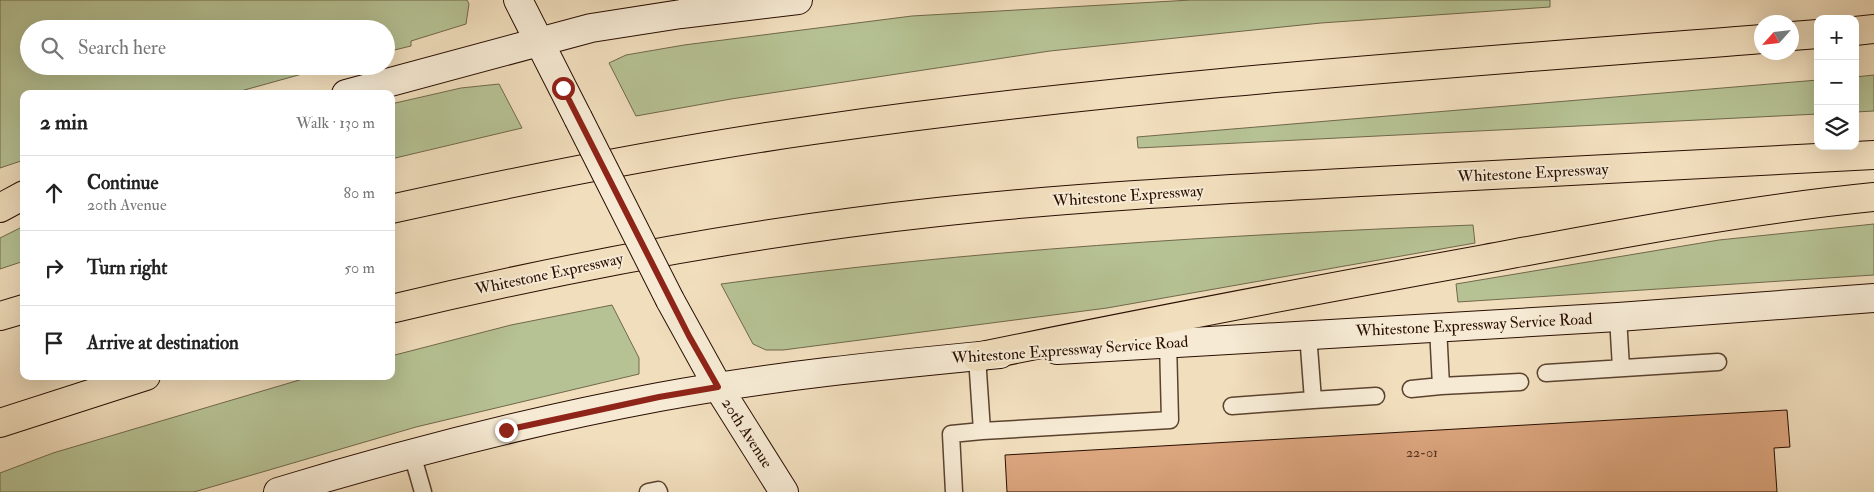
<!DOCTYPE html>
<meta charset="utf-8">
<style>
body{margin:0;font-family:"IM FELL Double Pica",serif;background:#f6f6f6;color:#222}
.controls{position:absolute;right:15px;top:15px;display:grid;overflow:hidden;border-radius:10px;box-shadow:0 5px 20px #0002}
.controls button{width:45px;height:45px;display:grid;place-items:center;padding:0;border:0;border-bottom:1px solid #e0e0e0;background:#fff;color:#222;font:25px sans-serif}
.compass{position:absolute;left:1754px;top:15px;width:45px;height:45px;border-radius:50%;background:#fff;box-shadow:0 5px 20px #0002;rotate:243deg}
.stop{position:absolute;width:15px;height:15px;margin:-11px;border:4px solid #8f2418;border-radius:50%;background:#fff}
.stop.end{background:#8f2418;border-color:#fff;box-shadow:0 1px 5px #0008}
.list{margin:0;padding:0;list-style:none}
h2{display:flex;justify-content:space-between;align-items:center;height:65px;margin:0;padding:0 20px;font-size:21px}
h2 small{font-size:16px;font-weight:400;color:#767676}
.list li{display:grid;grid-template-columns:32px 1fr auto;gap:15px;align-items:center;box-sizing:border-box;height:75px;padding:0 20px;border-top:1px solid #e0e0e0}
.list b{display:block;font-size:19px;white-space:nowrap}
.list p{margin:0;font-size:16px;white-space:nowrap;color:#767676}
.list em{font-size:16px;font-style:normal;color:#767676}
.icon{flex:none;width:28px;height:28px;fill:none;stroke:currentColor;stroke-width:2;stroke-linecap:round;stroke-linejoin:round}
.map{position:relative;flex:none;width:1874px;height:492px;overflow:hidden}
.search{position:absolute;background:#fff;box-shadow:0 5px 20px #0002;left:20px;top:20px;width:375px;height:55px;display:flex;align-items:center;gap:12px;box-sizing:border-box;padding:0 18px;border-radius:28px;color:#767676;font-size:19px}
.panel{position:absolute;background:#fff;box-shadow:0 5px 20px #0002;left:20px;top:90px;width:375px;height:290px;border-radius:10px}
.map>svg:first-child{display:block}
.green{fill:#b6c294;stroke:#70684a}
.building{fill:#dba57e;stroke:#290e00}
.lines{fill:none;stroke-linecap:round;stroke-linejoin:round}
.lane-casing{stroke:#5b422f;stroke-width:19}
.secondary-casing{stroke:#290e00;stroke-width:30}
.highway-casing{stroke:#290e00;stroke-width:30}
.lane{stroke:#f6ead4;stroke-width:16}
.secondary{stroke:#f6ead4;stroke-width:28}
.highway{stroke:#f1debd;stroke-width:28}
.secondary-bridge-casing{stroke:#290e00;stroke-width:30;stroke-linecap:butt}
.secondary-bridge{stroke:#f6ead4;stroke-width:28}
.route{stroke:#8f2418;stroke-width:6}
.labels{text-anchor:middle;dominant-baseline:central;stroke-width:4;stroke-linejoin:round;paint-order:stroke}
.number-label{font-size:14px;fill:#563420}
.street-label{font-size:16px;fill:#290e00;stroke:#f6ead4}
</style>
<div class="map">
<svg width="1874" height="492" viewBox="0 0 1874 492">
<rect width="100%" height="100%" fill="#f1debd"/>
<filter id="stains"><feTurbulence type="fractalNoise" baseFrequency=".004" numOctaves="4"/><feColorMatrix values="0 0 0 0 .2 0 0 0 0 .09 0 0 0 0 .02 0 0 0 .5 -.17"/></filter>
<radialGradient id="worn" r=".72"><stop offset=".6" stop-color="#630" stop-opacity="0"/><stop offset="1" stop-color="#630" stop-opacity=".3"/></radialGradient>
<path class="green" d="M0 0H467L469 4 466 24 411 41V46L386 52V29H29V66H331L230 94H24V160L0 168Z
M1191 0H1550V7L1321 23 1050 51 731 99 636 116 609 63 626 55 684 45 912 16Z
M1874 75V111L1855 112V77Z
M1818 80V114L1138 148 1137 137Z
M499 84 522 128 391 159V104L461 88Z
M1874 224V275L1458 302 1456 284 1719 240Z
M1473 225 1475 243 1107 308 783 350H766L753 344 721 284C971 250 1222 235 1473 225Z
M24 226V261L0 269V238Z
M612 305 639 358V374L416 427 194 492H0V473L53 453 313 376H391V356L511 325Z"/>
<path class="building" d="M1787 410 1790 447 1774 448 1777 492H1007L1005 455Z"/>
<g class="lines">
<defs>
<path id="lane" d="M1618 317 1621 368
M1438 327 1441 386 1520 382
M1308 334 1313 400 1376 396
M977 357 982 431 1170 420 1168 342
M1546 373 1718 362
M1411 389 1441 386
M1232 406 1313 400
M412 454 423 492
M648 492 658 490 659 492
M954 492 951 434 982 431"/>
<path id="secondary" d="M518 0 578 118
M346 94 591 28 681 14 798 0
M670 300 718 387 784 492
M1057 350 1618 317 1874 298
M278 492C403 454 530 421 659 397 771 376 886 365 1000 354"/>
<path id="highway" d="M1855 31 1874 29
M1792 36 1818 34
M0 208 24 195
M391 209C531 178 672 150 814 130 1128 85 1445 64 1762 39
M391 309C571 266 753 232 938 212 1084 196 1232 189 1379 181 1544 172 1709 164 1874 155
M0 316 24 309
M977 357C1146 322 1315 290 1485 259 1614 235 1743 210 1874 197
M0 423 146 376"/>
</defs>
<use href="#lane" class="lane-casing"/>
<use href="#secondary" class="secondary-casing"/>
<use href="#highway" class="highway-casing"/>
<use href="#lane" class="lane"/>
<use href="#secondary" class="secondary"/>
<use href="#highway" class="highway"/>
<defs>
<path id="secondary-bridge" d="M578 118 670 300"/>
</defs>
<use href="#secondary-bridge" class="secondary-bridge-casing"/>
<use href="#secondary-bridge" class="secondary-bridge"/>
</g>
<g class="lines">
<path class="route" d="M506 430 659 397 718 387 689 336 563 88"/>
</g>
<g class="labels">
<g class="number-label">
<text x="1422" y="452">22-01</text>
</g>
<g class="street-label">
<text transform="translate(1533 173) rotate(-3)">Whitestone Expressway</text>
<text transform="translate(1128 196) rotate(-4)">Whitestone Expressway</text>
<text transform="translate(549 274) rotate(-12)">Whitestone Expressway</text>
<text transform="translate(1474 325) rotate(-3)">Whitestone Expressway Service Road</text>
<text transform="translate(1070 350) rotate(-4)">Whitestone Expressway Service Road</text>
<text transform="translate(747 433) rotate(57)">20th Avenue</text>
</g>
</g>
<rect width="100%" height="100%" filter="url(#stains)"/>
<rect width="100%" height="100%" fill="url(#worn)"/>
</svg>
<div class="controls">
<button>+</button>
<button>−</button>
<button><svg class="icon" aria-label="layers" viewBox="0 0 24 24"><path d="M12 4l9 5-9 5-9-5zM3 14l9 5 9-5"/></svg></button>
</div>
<svg class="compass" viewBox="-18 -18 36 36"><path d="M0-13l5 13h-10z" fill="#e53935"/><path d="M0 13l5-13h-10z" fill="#767676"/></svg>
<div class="stop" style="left:563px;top:88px"></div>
<div class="stop end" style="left:506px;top:430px"></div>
<div class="search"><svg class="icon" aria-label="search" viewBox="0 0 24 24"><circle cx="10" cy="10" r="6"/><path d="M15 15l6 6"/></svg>Search here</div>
<section class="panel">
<h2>2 min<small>Walk · 130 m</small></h2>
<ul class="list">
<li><svg class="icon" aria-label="ahead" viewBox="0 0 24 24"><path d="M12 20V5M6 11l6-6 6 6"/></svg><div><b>Continue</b><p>20th Avenue</p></div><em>80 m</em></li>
<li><svg class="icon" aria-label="right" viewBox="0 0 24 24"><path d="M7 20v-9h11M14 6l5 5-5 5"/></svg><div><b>Turn right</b></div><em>50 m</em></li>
<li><svg class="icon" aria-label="arrive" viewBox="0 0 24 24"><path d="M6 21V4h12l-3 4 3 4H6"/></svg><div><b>Arrive at destination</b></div></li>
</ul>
</section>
</div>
